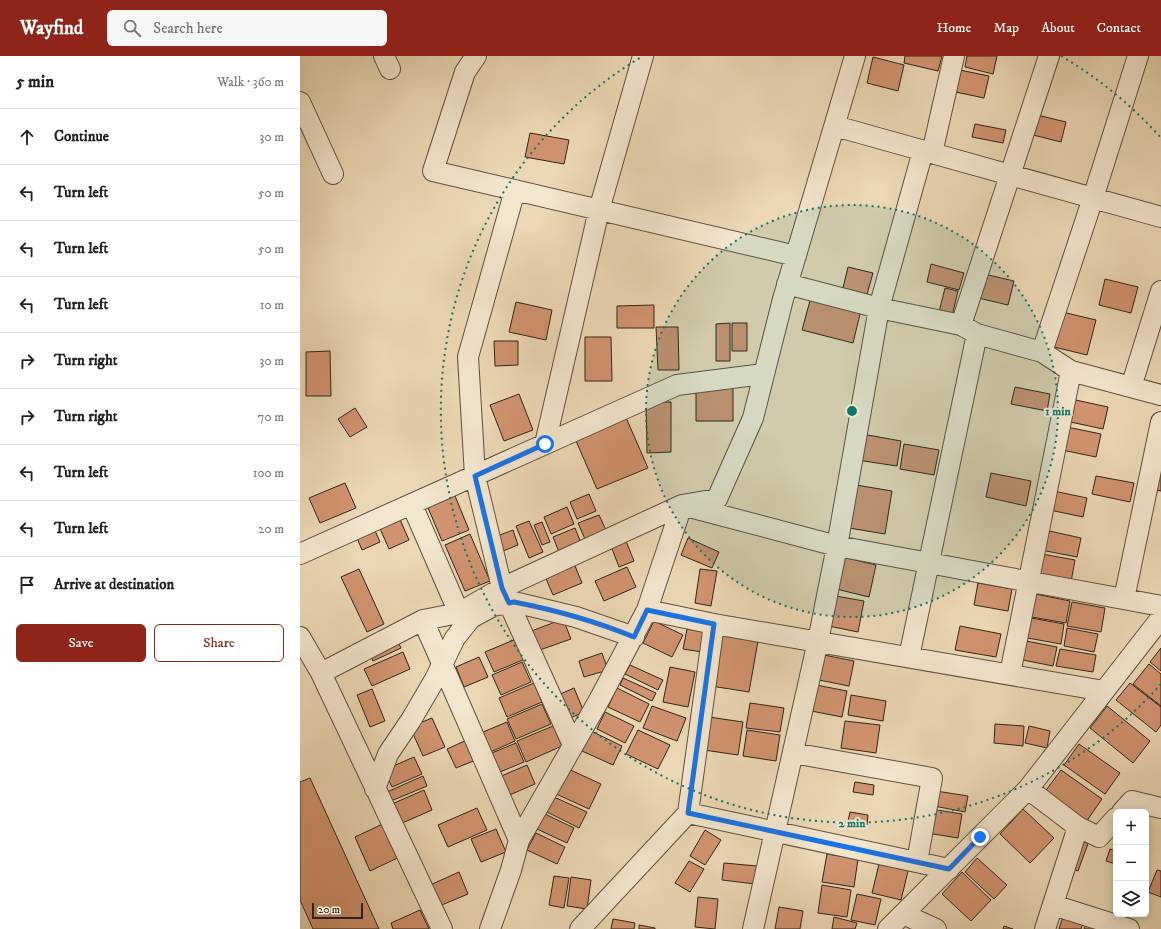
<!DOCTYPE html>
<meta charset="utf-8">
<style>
body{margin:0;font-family:"IM FELL DW Pica",serif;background:#f6f6f6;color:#202124}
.controls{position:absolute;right:12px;bottom:12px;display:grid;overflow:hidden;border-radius:6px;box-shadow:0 2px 10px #0003}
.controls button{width:36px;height:36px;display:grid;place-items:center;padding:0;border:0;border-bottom:1px solid #e0e0e0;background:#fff;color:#202124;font:20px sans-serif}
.scale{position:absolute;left:12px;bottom:10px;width:51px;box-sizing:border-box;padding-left:4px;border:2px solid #2f2419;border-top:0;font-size:11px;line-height:14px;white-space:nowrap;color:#2f2419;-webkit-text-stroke:3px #f3e6ce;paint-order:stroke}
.stop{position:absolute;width:12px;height:12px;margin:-9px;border:3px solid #1a73e8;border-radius:50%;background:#fff}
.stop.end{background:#1a73e8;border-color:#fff;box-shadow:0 1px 4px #0008}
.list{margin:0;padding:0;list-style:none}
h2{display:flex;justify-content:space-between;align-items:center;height:52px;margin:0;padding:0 16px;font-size:17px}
h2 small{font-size:13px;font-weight:400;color:#757577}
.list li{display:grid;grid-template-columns:26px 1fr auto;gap:12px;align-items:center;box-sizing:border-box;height:56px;padding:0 16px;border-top:1px solid #e0e0e0}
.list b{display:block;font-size:15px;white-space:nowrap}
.list em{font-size:13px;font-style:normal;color:#757577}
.actions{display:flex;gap:8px;padding:12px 16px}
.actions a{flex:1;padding:9px 0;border:1px solid #8f2418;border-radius:6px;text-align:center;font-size:14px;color:#8f2418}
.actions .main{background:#8f2418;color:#fff}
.icon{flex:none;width:22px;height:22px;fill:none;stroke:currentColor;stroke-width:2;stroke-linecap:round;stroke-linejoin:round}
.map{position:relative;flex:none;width:861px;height:873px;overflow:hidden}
header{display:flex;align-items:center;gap:24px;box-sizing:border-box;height:56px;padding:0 20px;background:#8f2418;color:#fff}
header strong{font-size:19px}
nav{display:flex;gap:22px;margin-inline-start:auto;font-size:14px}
.search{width:280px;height:36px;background:#f6f6f6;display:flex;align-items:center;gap:10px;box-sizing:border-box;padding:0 14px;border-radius:6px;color:#757577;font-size:15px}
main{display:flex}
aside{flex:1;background:#fff}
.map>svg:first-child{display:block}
.building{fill:#d29470;stroke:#2f2419}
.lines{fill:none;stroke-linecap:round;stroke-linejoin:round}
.street-casing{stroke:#5e5140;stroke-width:22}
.street{stroke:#f3e6ce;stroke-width:20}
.route{stroke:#1a73e8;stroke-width:5}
.ring{fill:none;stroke:#0f766e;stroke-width:2;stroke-dasharray:2 4}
.centre{fill:#0f766e;stroke:#f3e6ce;stroke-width:2}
.ring-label{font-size:12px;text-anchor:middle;font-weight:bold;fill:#0f766e;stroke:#f3e6ce;stroke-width:4;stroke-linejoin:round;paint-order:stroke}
</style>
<header>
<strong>Wayfind</strong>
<div class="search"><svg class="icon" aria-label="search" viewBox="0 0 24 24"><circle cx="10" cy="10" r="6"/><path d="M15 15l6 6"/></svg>Search here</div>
<nav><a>Home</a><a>Map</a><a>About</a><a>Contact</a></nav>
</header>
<main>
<aside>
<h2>5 min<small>Walk · 360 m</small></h2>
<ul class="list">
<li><svg class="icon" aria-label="ahead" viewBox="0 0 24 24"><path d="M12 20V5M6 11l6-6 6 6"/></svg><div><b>Continue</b></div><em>30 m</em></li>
<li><svg class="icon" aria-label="left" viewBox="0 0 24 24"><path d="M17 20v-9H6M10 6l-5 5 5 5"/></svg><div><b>Turn left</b></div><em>50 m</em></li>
<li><svg class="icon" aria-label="left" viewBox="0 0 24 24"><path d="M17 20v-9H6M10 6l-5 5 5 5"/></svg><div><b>Turn left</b></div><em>50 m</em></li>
<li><svg class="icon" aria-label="left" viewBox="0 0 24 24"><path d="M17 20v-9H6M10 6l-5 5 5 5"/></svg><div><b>Turn left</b></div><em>10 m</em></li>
<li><svg class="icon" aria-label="right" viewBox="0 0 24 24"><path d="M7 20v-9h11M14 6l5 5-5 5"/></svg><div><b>Turn right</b></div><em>30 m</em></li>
<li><svg class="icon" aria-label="right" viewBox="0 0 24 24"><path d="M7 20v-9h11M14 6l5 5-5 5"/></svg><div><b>Turn right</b></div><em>70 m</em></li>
<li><svg class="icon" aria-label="left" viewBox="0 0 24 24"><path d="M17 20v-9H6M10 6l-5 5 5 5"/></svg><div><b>Turn left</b></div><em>100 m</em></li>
<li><svg class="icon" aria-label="left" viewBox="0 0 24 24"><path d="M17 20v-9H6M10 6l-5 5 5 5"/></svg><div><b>Turn left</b></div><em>20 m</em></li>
<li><svg class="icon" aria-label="arrive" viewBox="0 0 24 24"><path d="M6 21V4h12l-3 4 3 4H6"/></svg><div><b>Arrive at destination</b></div></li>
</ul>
<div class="actions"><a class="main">Save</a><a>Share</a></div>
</aside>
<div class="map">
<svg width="861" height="873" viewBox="0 0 861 873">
<rect width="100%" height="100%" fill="#ecd8b4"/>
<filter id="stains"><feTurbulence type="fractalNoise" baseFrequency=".005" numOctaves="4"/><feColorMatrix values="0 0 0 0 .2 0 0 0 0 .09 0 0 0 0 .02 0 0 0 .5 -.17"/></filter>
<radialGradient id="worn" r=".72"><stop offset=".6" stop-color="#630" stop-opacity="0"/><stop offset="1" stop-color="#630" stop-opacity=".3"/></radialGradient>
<path class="building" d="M605 0H642L638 15 604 7Z
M667 0H697L693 18 665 11Z
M573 1 604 9 598 35 567 27Z
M655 13 689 20 684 42 651 35Z
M733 58 766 66 761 86 729 78Z
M675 68 706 74 703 87 672 81Z
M230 77 269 84 264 108 225 101Z
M631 208 664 217 659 234 627 226Z
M548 211 573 217 566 242 542 236Z
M680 217 714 225 708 249 674 241Z
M805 223 838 231 831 257 799 249Z
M645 232 658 235 651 264 638 260Z
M511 241 561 254 553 287 502 274Z
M216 246 252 254 246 284 209 276Z
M354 249V272H317V250Z
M758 255 796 264 787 299 750 290Z
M430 267V305H416V268Z
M432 267H447V295H432Z
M356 271H378L379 314H358Z
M285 281H311L312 325H285Z
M194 285H218V309L195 310Z
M30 295 31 340H6V296Z
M715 331 750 338 747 355 711 348Z
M433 332V365H396V333Z
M219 338 233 374 204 385 190 349Z
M771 343 808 351 803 373 766 365Z
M346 346H371V396L347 397Z
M55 352 67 371 50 381 38 363Z
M324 357 348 412 297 433 273 378Z
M767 371 801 378 796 401 762 394Z
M562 378 601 385 597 410 557 404Z
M604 388 639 394 634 419 600 413Z
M854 414 861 415V435L851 433Z
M691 417 731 425 726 450 686 441Z
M796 420 834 427 830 446 792 438Z
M45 427 56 452 20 467 9 442Z
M556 429 592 435 585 478 549 472Z
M749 434 787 442 783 461 745 453Z
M153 435 169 474 142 485 126 447Z
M289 438 296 455 277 463 270 446Z
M267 451 274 468 251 478 244 461Z
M98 459 109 484 89 493 78 468Z
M299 459 306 474 285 483 278 467Z
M229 465 243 496 229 502 216 470Z
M242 466 250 486 242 489 234 469Z
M73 470 80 486 62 494 55 477Z
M275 472 281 487 259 496 253 481Z
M213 474 218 489 198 497 192 482Z
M745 474 781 482 777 501 741 494Z
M170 478 190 525 165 535 145 489Z
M388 482 419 496 412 512 381 499Z
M326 485 334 505 319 511 311 490Z
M742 498 775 504 771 526 737 519Z
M539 500 576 509 569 541 532 532Z
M273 505 282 527 253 539 244 518Z
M327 511 336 531 304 545 295 525Z
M59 513 84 568 67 576 41 521Z
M400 513 417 515 411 550 395 547Z
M678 527 712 533 708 555 674 549Z
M730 537 770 545 766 567 726 560Z
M530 539 564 545 558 576 524 569Z
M772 546 805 552 801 576 767 570Z
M726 561 764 568 761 588 722 581Z
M263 563 271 583 237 595 229 576Z
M354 565 383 579 372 601 343 587Z
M660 570 701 578 696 601 655 594Z
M767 572 798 578 794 596 764 590Z
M387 573 406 576 402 596 383 593Z
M420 579 458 585 449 636 411 630Z
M96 582 101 592 73 605 68 594Z
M216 583 225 603 194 616 185 596Z
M721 584 757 591 753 610 718 603Z
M861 592V615L850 606Z
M760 593 796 599 793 616 756 610Z
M103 596 110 613 72 630 64 613Z
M302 597 308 614 284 621 279 605Z
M519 598 554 605 549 630 514 623Z
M179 601 188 621 164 631 156 611Z
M222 606 231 626 201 639 192 619Z
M849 608 861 618V650L833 628Z
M330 609 363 624 358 634 325 618Z
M370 611 395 616 388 651 363 646Z
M323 622 356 637 352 645 320 629Z
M234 627 242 646 207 661 199 642Z
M830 627 861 651V669L856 676 816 644Z
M511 628 547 635 542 661 506 654Z
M274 632 284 656 266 664 256 640Z
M317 632 349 648 340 666 308 651Z
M72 633 85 665 70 671 57 639Z
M551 639 586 645 583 665 548 659Z
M450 647 484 652 480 676 446 672Z
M242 648 251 668 216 683 207 663Z
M352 650 386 662 377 685 343 672Z
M807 650 850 685 833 707 790 672Z
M305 656 334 670 325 687 297 673Z
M409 661 443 666 438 699 404 694Z
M132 662 145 691 123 700 110 671Z
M545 665 580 669 576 697 541 692Z
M207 666 215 685 184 699 176 679Z
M695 668 724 670 723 690 694 687Z
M253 670 262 690 226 706 217 685Z
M729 670 750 675 747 692 725 687Z
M338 674 370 689 358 713 326 698Z
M447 674 480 679 476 705 443 700Z
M291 675 322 690 313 709 282 695Z
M167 684 176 704 156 712 147 693Z
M216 687 224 706 195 718 187 699Z
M779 688 820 717 805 738 764 709Z
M114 701 122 718 92 731 84 714Z
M227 709 235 728 205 741 197 722Z
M266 712 301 728 289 753 254 737Z
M761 714 802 743 786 766 744 737Z
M123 720 127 730 91 745 87 736Z
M10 722 79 873H13L0 844V726Z
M555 726 574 729 573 739 553 736Z
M124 734 132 754 100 768 92 748Z
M636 735 668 740 665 756 634 750Z
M254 741 287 756 279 772 247 756Z
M177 752 187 774 148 791 138 769Z
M631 753 662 758 658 782 627 777Z
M723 753 754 782 730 807 700 778Z
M550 756 568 759 567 769 548 765Z
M245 758 274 772 267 787 237 773Z
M89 765 104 799 70 815 55 781Z
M196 773 206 796 181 806 171 783Z
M405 774 421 784 405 809 390 800Z
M236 777 265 791 257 808 227 794Z
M777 781 789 785 778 815 766 810Z
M810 793 816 795V808L806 805Z
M527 798 558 803 554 831 522 826Z
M677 802 707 829 694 843 665 816Z
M580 804 609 811 601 844 572 837Z
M389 805 404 813 390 836 375 827Z
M424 807 457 810 455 828 422 824Z
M857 814 861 815V841L848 836Z
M159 816 168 838 137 851 128 830Z
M662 816 691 844 671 865 642 838Z
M254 820 269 822 264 852 249 849Z
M271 821 291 824 287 853 267 850Z
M522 829 551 834 547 861 518 857Z
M557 838 581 843 575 869 551 864Z
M398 841 418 843 415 873 395 871Z
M479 851 503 855 500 873H475Z
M120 854 129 873H93L91 867Z
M764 857 784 864 781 873H759Z
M534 861 557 867 555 873H532Z
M313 863 335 867 334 873H311Z
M786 868 802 873H784Z
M339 869 355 872V873H339Z
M704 870 713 873H703Z"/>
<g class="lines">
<defs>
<path id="street" d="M84 0 90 13
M176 0 165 16 133 115 496 200
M0 46 33 118
M535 70 861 161
M632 97 654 0
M215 134 168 301 175 420 202 532 273 689
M487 228 579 252 661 269 677 278 742 296 793 142 838 0
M661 269 749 0
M771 315 861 339
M831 331 861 235
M245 388 299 154 343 0
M112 449 159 557
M0 498 377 329 464 318
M824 543 861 366
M347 554 414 568 804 635
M123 564 219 784
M414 568 388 757 649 813
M0 581 21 617 142 873
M609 601 677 278
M21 617 123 564 159 557 202 532 382 449 537 490 861 550
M710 618 771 315 742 296
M493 697 632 722 617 806
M75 733 88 698 111 664 135 623 155 582 171 562 193 550 214 546 276 561 334 581
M728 733 778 771 745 873
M822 756 832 745 861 752
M778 771 799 781 816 762
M753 849 829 873
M603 858 636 873
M190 873 211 814 219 784 298 646 347 554 382 449 417 443 453 362 483 243 555 0
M280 873 388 757
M453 873 518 585 537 490 579 252 623 95
M588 873 728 733 861 562"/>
</defs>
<use href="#street" class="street-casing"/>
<use href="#street" class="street"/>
</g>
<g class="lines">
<path class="route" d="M245 388 175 420 202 532 209 547 214 546C255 554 295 565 334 581L347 554 414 568 388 757 649 813 680 781"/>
</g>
<circle cx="552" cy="355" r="206" fill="#0f766e" fill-opacity=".12"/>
<g class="ring">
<circle cx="552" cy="355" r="206"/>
<path d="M861 628A412 412 0 1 1 343 0M761 0A412 412 0 0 1 861 82"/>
</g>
<circle cx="552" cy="355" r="6" class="centre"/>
<g class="ring-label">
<text x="758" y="359">1 min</text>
<text x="552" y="771">2 min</text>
</g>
<rect width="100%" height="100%" filter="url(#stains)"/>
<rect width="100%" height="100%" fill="url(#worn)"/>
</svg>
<div class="controls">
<button>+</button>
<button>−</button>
<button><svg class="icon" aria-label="layers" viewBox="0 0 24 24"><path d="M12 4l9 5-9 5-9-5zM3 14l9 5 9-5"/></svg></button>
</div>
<div class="scale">20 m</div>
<div class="stop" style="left:245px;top:388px"></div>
<div class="stop end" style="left:680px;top:781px"></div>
</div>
</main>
